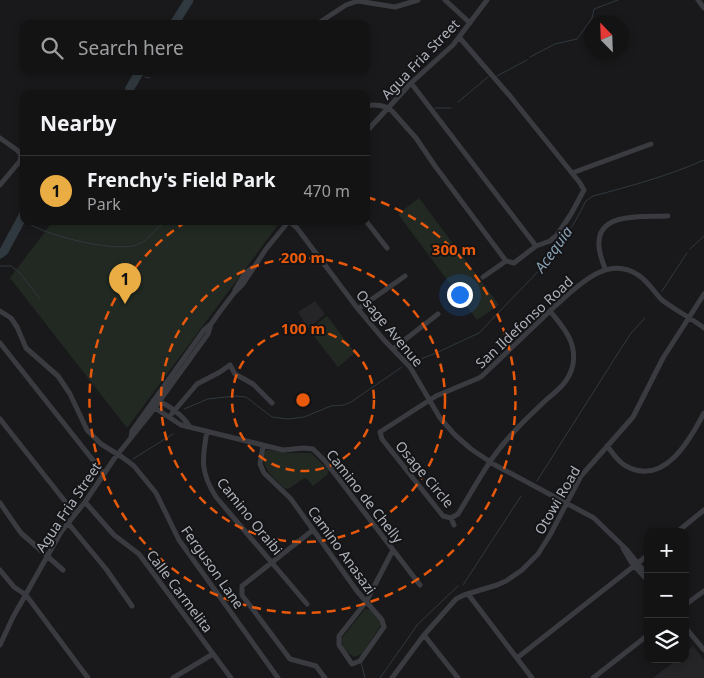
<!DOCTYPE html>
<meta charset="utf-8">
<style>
body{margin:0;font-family:"Noto Sans",sans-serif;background:#202022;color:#f1f3f6}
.controls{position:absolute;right:15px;bottom:15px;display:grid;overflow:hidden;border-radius:10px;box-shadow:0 2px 8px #0003}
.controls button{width:45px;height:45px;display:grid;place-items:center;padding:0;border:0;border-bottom:1px solid #323234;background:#131314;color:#f1f3f6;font:25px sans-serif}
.compass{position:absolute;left:584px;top:15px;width:45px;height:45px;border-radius:50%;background:#131314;box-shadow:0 2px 8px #0003;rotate:337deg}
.you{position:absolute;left:459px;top:294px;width:18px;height:18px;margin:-12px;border:4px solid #fff;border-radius:50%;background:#1a73e8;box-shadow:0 0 0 8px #1a73e833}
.badge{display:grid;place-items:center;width:32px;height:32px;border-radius:50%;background:#eaad43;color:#111;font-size:16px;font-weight:700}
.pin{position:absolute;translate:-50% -41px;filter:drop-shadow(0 1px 2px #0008)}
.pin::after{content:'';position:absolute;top:26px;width:18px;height:15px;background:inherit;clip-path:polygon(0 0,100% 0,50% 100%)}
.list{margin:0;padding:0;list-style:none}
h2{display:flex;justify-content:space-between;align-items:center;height:65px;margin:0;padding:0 20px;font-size:21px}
h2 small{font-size:16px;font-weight:400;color:#9d9ea0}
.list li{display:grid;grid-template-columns:32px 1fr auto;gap:15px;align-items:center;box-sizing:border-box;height:70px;padding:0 20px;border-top:1px solid #323234}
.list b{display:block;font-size:19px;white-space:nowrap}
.list p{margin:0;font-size:16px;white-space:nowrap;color:#9d9ea0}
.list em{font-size:16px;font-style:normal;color:#9d9ea0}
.icon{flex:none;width:28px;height:28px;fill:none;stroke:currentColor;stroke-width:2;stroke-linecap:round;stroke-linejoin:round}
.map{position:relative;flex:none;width:704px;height:678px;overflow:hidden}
.search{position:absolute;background:#131314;box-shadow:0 2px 8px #0003;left:20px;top:20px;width:350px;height:55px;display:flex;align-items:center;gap:12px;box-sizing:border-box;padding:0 18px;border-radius:10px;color:#9d9ea0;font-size:19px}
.panel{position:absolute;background:#131314;box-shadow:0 2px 8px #0003;left:20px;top:90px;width:350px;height:135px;border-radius:10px}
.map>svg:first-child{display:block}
.built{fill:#252528}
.green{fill:#212922}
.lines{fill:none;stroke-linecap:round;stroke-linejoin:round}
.stream{stroke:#30393f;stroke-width:1}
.river{stroke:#30393f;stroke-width:9}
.minor{stroke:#3a3b40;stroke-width:5}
.ring{fill:none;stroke:#e8590c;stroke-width:2.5;stroke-dasharray:9 6}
.labels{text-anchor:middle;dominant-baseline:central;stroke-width:4;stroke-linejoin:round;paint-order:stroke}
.street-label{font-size:14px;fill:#acb1ba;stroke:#141416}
.water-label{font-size:15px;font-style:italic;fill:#869fb3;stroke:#141416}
.centre{fill:#e8590c;stroke:#141416;stroke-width:2.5}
.ring-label{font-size:15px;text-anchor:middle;font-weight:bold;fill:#e8590c;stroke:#141416;stroke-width:4;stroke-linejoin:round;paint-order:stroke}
</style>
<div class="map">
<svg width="704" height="678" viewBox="0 0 704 678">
<rect width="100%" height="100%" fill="#19191b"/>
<path class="built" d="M315 301 325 314 308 329 298 312Z
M693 646 704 660V678H653L677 659H685V653Z"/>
<path class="green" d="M419 198 499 305 477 320 398 214Z
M53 221H281L127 428 10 278Z
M327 316 355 353 338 367 309 330Z
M268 450 290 453H311L329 470 327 475 313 486 307 479 304 478 290 488 285 489C274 477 261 470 264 452Z
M365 609 370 610 380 622 381 625 362 654 354 657C347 653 341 646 341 639Z"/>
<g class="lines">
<path class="stream" d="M530 57 555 44 577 39 592 18 594 9 618 0
M497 76 527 60
M145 77 150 78
M458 102 488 77
M435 108H451
M366 115 369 114
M21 220 27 223
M31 225C50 236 121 255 141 243 154 235 154 225 172 221
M690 249 704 236
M0 266H11L20 273 40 299
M662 291 687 253
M413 362 436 353 479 333 547 262 558 242 573 225 586 201 593 196C631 186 668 176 704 160
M184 409 208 399 235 396 246 397 272 417 288 419 304 417 331 406 344 405 351 402 402 367
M133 459 173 434
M537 481 620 350 631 333 645 318
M463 585 521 496
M361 662 365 678
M380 678 418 624 458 586"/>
<path class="river" d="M174 24 189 0
M129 94 130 88 140 71
M0 254 4 251 24 214"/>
<path class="minor" d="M445 0 470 23
M698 0 704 8
M317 24 346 5 358 1 395 7 418 0
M459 37 510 96 572 173
M411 83 536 246
M366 106C374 104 386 105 392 111L416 138 435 166 506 261
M366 132 411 83 453 45 487 0
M0 138 17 150 21 155 20 161 0 185
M289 221 297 228 358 309 384 340 410 367 440 418 455 435 471 449 495 465 594 518 627 550 648 576
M366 221 387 248
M605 269C603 262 599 254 599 246 596 211 645 217 668 216
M483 277 506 261 514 263 536 246 550 241 557 235 571 214 584 190 580 183 572 173 651 144
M235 290 245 273 252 268
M358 309 405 276
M0 311 11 318 17 327 26 348 58 376 70 394 87 430 101 444 122 457 134 466 156 493 179 540 278 678
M550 311C563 327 577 342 573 364 570 381 558 390 546 400 528 417 509 435 494 456 481 474 470 495 458 514L451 518 443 516 382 439 380 432 436 396 479 378 482 376 550 311 555 306C577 287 607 254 638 275 648 281 654 292 662 300 675 310 691 318 704 328
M0 343 104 474
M393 349 438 314
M153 401 155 408 181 425 283 450 304 448 313 449 325 461 420 585
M156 401C169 404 183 416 190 427
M169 417 197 384 220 372 230 365 235 374 253 384 272 403
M0 419 75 514
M207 431C202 459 200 472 216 497L307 604
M131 437 132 431 204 330 211 324
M263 446 260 464 264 473 291 499 357 591 382 620 384 627 360 661 352 664 339 645V636L366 602 393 550
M607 446C613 453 618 462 626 466 664 487 690 440 704 413
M85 502 114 535 139 554 231 678
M0 503 21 533 63 570
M451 518 454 525
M68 523 106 569 132 606
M313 530 242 586V595L290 659 316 666 325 678
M677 532 704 510
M623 548 631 562 648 581
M0 570 14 587 26 595 88 678
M468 594 532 678
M685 605 704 591
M685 627 704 650
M424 635 458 678
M0 645 13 617 61 532 85 502 114 459 150 414 208 334 211 324 221 310 234 293 243 284 266 249 289 221
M517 658 648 555
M173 678 213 654
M392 678 424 635 456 599 464 595 497 585 506 581 522 570 538 554 550 535 581 476 633 417 663 358 704 294
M593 678 648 635"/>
</g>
<g class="ring">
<circle cx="303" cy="400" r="71"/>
<circle cx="303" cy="400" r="142"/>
<path d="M367 197A213 213 0 1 1 187 221"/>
</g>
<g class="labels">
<g class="street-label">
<text transform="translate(420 59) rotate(-46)">Agua Fria Street</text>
<text transform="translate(524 322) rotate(-43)">San Ildefonso Road</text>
<text transform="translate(390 328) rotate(50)">Osage Avenue</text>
<text transform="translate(425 474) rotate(50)">Osage Circle</text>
<text transform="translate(365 496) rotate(52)">Camino de Chelly</text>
<text transform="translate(557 500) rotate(-60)">Otowi Road</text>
<text transform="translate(68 507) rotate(-56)">Agua Fria Street</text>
<text transform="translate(250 516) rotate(51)">Camino Oraibi</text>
<text transform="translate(342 550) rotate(54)">Camino Anasazi</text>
<text transform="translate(213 567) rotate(55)">Ferguson Lane</text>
<text transform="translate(180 591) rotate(53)">Calle Carmelita</text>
</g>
<g class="water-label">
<text transform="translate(553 249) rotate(-54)">Acequia</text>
</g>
</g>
<circle cx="303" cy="400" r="8" class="centre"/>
<g class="ring-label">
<text x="454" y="255">300 m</text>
<text x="303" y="263">200 m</text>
<text x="303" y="334">100 m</text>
</g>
</svg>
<div class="controls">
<button>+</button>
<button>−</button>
<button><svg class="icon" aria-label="layers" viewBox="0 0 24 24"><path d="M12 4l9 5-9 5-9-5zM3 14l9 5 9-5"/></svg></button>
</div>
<svg class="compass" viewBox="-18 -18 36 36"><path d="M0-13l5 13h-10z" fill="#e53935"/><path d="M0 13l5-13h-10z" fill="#9d9ea0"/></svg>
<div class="you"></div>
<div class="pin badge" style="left:125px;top:304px">1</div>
<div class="search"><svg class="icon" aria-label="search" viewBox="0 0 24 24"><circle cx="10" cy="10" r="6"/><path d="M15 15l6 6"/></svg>Search here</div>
<section class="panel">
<h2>Nearby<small></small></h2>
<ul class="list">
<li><span class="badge">1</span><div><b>Frenchy's Field Park</b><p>Park</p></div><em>470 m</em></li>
</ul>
</section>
</div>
